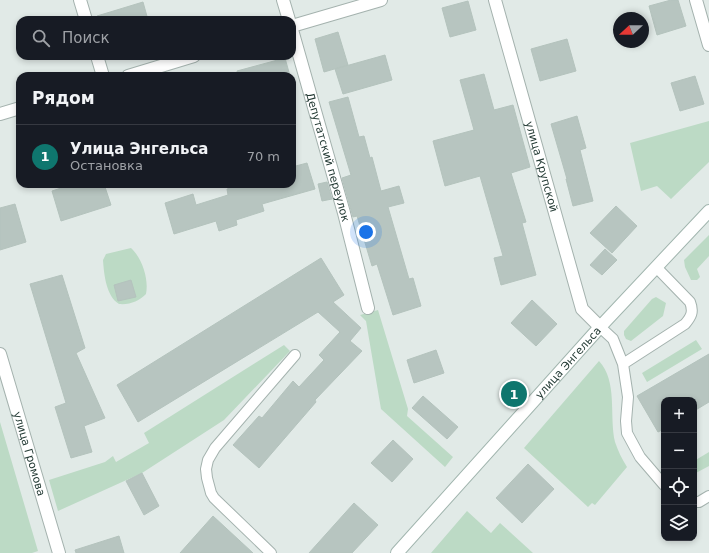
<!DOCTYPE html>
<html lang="ru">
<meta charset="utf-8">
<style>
body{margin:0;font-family:"DejaVu Sans",sans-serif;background:#242831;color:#f1f3f6}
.controls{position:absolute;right:12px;bottom:12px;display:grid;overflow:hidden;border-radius:8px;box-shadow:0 2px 6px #0003}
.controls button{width:36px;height:36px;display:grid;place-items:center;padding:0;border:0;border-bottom:1px solid #363941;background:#171b24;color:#f1f3f6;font:20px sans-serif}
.compass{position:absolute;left:613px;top:12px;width:36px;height:36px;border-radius:50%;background:#171b24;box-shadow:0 2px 6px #0003;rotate:248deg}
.you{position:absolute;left:366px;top:232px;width:14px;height:14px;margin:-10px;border:3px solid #fff;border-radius:50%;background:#1a73e8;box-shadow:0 0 0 6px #1a73e833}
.badge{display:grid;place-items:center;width:26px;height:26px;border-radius:50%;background:#0f766e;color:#fff;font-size:13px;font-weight:700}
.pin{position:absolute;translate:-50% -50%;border:2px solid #fff;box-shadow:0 1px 4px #0006}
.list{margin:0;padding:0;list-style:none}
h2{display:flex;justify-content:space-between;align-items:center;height:52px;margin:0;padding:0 16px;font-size:17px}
h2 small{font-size:13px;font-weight:400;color:#9ea1a6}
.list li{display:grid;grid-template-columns:26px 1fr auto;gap:12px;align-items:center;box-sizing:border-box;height:64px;padding:0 16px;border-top:1px solid #363941}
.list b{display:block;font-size:15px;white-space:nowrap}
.list p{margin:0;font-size:13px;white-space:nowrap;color:#9ea1a6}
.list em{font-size:13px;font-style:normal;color:#9ea1a6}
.icon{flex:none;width:22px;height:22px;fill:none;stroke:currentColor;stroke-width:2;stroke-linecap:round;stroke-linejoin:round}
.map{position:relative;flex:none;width:709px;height:553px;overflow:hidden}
.search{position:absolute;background:#171b24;box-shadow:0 2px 6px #0003;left:16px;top:16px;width:280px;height:44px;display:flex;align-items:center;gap:10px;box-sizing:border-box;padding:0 14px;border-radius:12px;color:#9ea1a6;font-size:15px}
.panel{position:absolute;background:#171b24;box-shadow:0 2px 6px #0003;left:16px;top:72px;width:280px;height:116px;border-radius:12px}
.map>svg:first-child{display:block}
.green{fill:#bcdac5}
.building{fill:#b7c5c0;stroke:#b4c3bd}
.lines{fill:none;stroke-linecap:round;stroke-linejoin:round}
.lane-casing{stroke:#a4b2ae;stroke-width:12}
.street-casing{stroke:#a4b2ae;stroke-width:14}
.secondary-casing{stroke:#a1b5ae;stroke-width:14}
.lane{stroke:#fff;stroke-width:10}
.street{stroke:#fff;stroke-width:12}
.secondary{stroke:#fff;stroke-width:12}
.labels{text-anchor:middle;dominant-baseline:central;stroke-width:3.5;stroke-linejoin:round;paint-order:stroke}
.street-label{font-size:11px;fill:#233a34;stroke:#f1f7f4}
</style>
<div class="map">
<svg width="709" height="553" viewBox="0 0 709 553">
<rect width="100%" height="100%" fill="#e1eae7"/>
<path class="green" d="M709 121V162L671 199 657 186 641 191 630 143Z
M709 235V256L697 269 700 277 697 280H691L685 267 684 260Z
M131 248C142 258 149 279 146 294 139 301 130 305 119 304 106 296 104 274 103 260L106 254Z
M656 297 666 303 663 316 631 341 626 339 624 335V331L652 299Z
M378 310 408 409 407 416 453 457 445 467 381 409 366 321 360 315Z
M696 340 702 349 647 382 642 373Z
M284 345 290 351 224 420 142 473 58 511 49 480 105 462 113 456 116 462 149 443 144 433Z
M599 361C618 381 609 416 615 442 618 451 622 459 627 467L595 505 592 503 588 507 524 448Z
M0 422 38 551 32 553H0Z
M709 452V466L694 474V461Z
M467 511 491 533 500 523 533 553H431Z"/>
<path class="building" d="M671 0H678L686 26 657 35 649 6Z
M468 1 476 30 450 37 442 8Z
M143 2 148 20H97V16Z
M338 32 348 65 324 72 315 39Z
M567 39 576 71 540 81 531 49Z
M385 55 392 80 343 94 335 69Z
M285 58 290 76H238L237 71Z
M484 74 494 110 513 105 530 167 511 173 526 222 522 223 536 275 501 285 494 258 503 256 480 176 445 186 433 141 474 130 460 80Z
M695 76 704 104 680 111 671 83Z
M348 97 359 137 364 136 370 158 372 157 381 191 399 186 404 203 388 207 409 279 413 278 421 306 393 315 377 264 372 266 357 216 353 217 342 178 351 175 329 102Z
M577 116 586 148 580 150 593 201 573 206 566 179H567L551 124Z
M307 163 315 189 262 204 264 211 236 220 237 225 219 231 216 221 174 234 165 203 193 194 196 205 228 195 227 189 244 184H292V167Z
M327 182 332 199 322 201 318 184Z
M73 184H104L111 205 61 221 52 191Z
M15 204 26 242 0 250V208Z
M616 206 637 226 612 253 590 233Z
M605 249 617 260 602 275 590 265Z
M321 258 344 295 333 302 361 328 350 341 362 351 315 400 316 402 259 468 233 445 259 416 262 418 293 381 299 387 324 360 319 355 340 332 318 312 138 422 117 385Z
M62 275 85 348 76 353 105 418 84 426 92 452 71 458 55 407 66 403 30 284Z
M131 280 136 297 118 301 114 285Z
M532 300 557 324 536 346 511 323Z
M436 350 444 373 414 383 407 360Z
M709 354V402L694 411V400H664V429L658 432 637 396Z
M423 396 458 427 447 439 412 408Z
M393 440 413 459 392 482 371 463Z
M528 464 554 489 522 523 496 498Z
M142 473 159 506 144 515 126 481Z
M354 503 378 525 352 553H309Z
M213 516 253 553H180Z
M119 536 124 553H76L75 550Z"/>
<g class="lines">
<defs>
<path id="lane" d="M600 327 613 339 623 364 628 397 626 421 627 433 640 457 664 485
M623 364 685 324C691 317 694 312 690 302L656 267
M694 502H699L709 496
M271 553 214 498 211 493 207 478 206 469 208 460 215 448 295 355"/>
<g id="street">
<path d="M80 0 86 20"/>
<path d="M283 0 289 20"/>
<path id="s1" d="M495 0 582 309 600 327"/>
<path d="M696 0 709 45"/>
<path d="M292 26 381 0"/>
<path id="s2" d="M292 30 344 213 368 308"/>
<path d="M97 56 103 76"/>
<path d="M128 76 194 56"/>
<path d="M0 114 20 108"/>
<path id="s3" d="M0 354 59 553"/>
</g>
<g id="secondary">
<path id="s4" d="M397 553 600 327 709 211"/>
</g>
</defs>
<use href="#lane" class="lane-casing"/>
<use href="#street" class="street-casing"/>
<use href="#secondary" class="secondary-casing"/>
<use href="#lane" class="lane"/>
<use href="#street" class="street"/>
<use href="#secondary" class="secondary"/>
</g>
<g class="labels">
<g class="street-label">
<text stroke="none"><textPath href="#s2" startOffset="132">Депутатский переулок</textPath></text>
<text stroke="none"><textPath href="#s1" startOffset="173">улица Крупской</textPath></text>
<text stroke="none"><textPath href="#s4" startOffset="256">улица Энгельса</textPath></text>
<text stroke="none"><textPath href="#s3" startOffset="104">улица Громова</textPath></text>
</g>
</g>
</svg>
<div class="controls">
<button>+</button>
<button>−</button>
<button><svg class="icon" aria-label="locate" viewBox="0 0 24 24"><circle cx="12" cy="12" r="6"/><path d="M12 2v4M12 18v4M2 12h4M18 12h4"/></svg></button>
<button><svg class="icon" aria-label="layers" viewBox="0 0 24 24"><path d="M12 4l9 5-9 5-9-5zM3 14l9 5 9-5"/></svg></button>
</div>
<svg class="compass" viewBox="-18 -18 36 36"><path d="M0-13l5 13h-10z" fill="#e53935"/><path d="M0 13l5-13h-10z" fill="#9ea1a6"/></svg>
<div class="you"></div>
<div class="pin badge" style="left:514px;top:394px">1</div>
<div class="search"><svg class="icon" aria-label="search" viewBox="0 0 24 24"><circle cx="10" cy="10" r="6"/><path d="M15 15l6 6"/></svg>Поиск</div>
<section class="panel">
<h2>Рядом<small></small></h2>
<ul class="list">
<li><span class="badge">1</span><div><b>Улица Энгельса</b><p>Остановка</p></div><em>70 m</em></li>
</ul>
</section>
</div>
